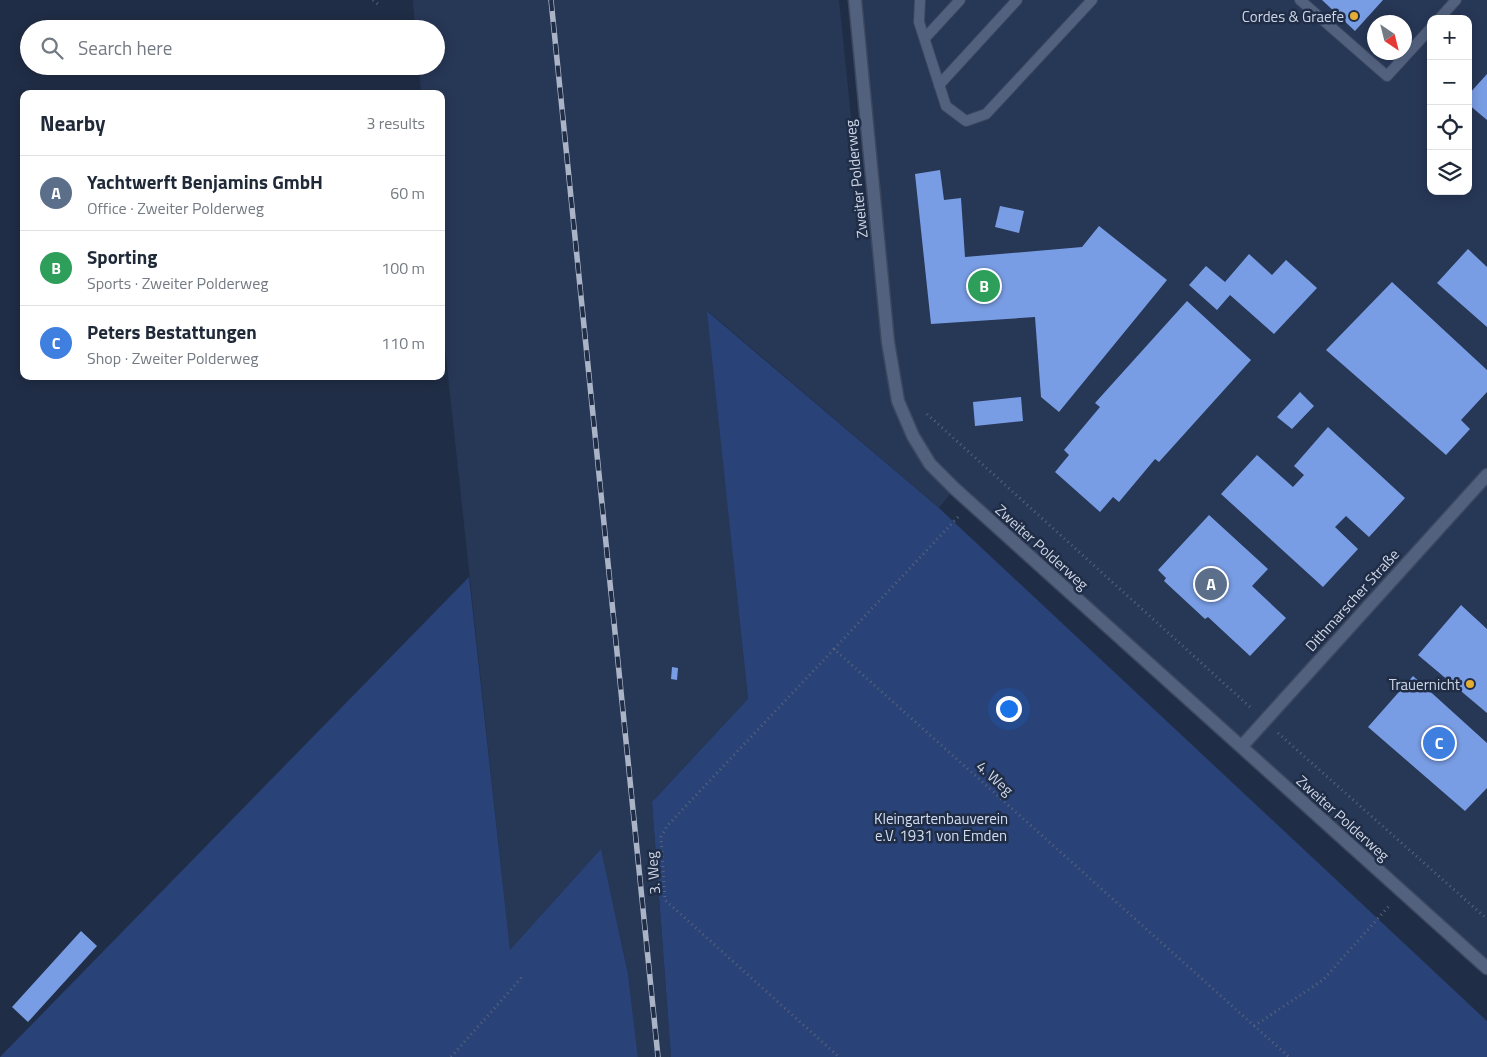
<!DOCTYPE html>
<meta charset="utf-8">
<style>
body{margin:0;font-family:"Titillium Web",sans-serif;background:#f2f2f3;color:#1f2937}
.controls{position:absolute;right:15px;top:15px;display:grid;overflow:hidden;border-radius:10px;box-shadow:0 2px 12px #0003}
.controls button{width:45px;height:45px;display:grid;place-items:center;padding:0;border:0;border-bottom:1px solid #e0e1e3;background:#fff;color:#1f2937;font:25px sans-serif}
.compass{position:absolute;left:1367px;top:15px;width:45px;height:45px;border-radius:50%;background:#fff;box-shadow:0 2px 12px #0003;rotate:145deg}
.you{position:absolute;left:1008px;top:708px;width:18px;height:18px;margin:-12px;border:4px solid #fff;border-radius:50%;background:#1a73e8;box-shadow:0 0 0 8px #1a73e833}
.badge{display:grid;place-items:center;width:32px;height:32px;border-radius:50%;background:#786536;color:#fff;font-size:16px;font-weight:700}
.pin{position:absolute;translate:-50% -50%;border:2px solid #fff;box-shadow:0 1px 5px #0006}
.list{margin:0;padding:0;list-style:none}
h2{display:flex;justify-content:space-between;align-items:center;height:65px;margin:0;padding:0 20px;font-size:21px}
h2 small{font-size:16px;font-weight:400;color:#747a83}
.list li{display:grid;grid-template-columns:32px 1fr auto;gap:15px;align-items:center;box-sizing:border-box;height:75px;padding:0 20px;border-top:1px solid #e0e1e3}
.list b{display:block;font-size:19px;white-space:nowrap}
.list p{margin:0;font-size:16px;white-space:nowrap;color:#747a83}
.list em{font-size:16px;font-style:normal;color:#747a83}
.icon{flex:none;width:28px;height:28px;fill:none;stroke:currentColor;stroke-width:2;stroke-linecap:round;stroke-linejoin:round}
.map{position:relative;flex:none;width:1487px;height:1057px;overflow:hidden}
.search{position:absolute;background:#fff;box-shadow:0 2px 12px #0003;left:20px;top:20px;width:425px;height:55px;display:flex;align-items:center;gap:12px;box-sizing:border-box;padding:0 18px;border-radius:28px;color:#747a83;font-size:19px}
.panel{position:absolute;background:#fff;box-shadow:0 2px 12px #0003;left:20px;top:90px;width:425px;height:290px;border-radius:10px}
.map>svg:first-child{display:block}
.built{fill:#273756;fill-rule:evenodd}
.green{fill:#294277}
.building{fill:#799de4}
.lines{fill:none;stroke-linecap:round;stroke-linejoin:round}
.service-casing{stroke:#3c4860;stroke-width:12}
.minor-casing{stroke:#3c4860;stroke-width:15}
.path{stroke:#59647a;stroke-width:3;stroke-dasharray:1 4;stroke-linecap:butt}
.service{stroke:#52617e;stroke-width:10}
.minor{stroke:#52617e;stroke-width:12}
.rail-casing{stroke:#abb4c7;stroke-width:5.5}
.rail{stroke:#202d46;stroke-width:4;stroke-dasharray:11;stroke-linecap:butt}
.poi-dot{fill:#e4ae35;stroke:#202d46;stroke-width:2}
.labels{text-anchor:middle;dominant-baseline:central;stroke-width:5;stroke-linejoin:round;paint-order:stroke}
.poi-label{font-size:15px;fill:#ced6e7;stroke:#202d46;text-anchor:end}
.street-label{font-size:15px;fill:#ced6e7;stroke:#202d46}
.park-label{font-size:15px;fill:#d3ddf0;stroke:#202d46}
</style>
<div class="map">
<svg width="1487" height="1057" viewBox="0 0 1487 1057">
<rect width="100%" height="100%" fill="#202d46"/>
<path class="built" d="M413 0H839L862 223 875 206 855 0H1487V968L954 489 939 508 708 311 748 700 652 802 671 1057H638L628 974 601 850 510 951 441 311V94H421L419 66H436V29H415ZM1431 19H1468V191H1431ZM1374 22H1404V52H1374Z"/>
<path class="green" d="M707 311 939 508 1487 1021V1057H671L652 802 748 699Z
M469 577 510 950 601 849 628 974 638 1057H0Z"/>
<path class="building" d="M1322 0H1383L1355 31Z
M1487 74V120L1468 104V95Z
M940 170 944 200 961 198 965 257 1082 247 1099 226 1167 280 1059 412 1041 397 1035 317 931 324 915 174Z
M1000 206 1024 211 1019 233 995 227Z
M1468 249 1487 267V327L1437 283Z
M1249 254 1272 275 1286 260 1317 288 1274 334 1230 295 1217 310 1189 285 1206 266 1225 282Z
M1392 282 1487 370V392L1461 420 1470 429 1446 455 1326 350Z
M1187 301 1251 360 1159 462 1155 459 1119 502 1113 497 1100 512 1055 472 1069 455 1064 450 1100 407 1095 403Z
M1300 392 1314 406 1292 429 1277 417Z
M1021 397 1023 421 975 426 973 402Z
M1328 427 1405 498 1369 537 1346 516 1335 527 1358 549 1323 587 1221 494 1257 455 1293 487 1304 475 1294 466Z
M1209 515 1268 569 1252 586 1286 618 1250 656 1208 617 1205 619 1164 581 1166 578 1158 570Z
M1461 605 1487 629V713L1418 655Z
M672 667 678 668 677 680 671 679Z
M1413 676 1487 743V788L1465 811 1368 727Z
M81 931 97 946 28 1022 12 1007Z"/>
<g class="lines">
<defs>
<path id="service" d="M920 0 919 22 946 106 966 121 986 114 1092 0
M1300 0 1387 76 1431 28
M1439 19 1456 0
M925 38 960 0
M939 85 1017 0"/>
<path id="minor" d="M855 0 888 342 898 401 913 436 930 464 954 488 1487 968
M1242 746 1487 475"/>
</defs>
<use href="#service" class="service-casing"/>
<use href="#minor" class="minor-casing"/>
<path class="path" d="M373 0 378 4
M927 414 1250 707
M958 517 834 649 1289 1057
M834 649 667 826 661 837 665 900 839 1057
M1278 733 1487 919
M1254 1026 1323 980 1389 906
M451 1057 523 976"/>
<use href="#service" class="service"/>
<use href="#minor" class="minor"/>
<defs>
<path id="rail" d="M551 0 658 1057"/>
</defs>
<use href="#rail" class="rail-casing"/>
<use href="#rail" class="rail"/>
</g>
<g class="poi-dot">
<circle cx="1354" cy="16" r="5"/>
<circle cx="1470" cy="684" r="5"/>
</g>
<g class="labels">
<g class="poi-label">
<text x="1344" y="16">Cordes &amp; Graefe</text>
<text x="1460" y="684">Trauernicht</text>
</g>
<g class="street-label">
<text transform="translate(856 179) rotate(-96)">Zweiter Polderweg</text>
<text transform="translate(1042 547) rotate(42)">Zweiter Polderweg</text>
<text transform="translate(1352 600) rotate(-48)">Dithmarscher Straße</text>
<text transform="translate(995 778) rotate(42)">4. Weg</text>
<text transform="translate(1343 818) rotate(42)">Zweiter Polderweg</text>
<text transform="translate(653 873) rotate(-95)">3. Weg</text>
</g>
<g class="park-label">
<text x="941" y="818">Kleingartenbauverein<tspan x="941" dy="17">e.V. 1931 von Emden</tspan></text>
</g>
</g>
</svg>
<div class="controls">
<button>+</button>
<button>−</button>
<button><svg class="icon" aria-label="locate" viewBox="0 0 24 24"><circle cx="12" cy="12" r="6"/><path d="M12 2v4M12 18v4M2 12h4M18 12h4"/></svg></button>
<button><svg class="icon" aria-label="layers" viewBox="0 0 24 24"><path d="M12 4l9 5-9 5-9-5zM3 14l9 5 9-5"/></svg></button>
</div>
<svg class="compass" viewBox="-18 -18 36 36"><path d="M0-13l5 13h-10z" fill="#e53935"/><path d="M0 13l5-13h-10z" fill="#747a83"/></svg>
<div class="you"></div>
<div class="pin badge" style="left:1211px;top:584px;background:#5c6f8a">A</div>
<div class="pin badge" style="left:984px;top:286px;background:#2e9e5b">B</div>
<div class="pin badge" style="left:1439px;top:743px;background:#3f7fe0">C</div>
<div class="search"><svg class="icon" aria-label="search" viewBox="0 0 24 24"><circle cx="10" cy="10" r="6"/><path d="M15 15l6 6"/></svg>Search here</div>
<section class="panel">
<h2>Nearby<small>3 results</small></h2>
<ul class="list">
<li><span class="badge" style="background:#5c6f8a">A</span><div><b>Yachtwerft Benjamins GmbH</b><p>Office · Zweiter Polderweg</p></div><em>60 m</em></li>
<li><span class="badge" style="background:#2e9e5b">B</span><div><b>Sporting</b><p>Sports · Zweiter Polderweg</p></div><em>100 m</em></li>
<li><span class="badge" style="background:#3f7fe0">C</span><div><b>Peters Bestattungen</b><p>Shop · Zweiter Polderweg</p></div><em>110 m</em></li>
</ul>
</section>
</div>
